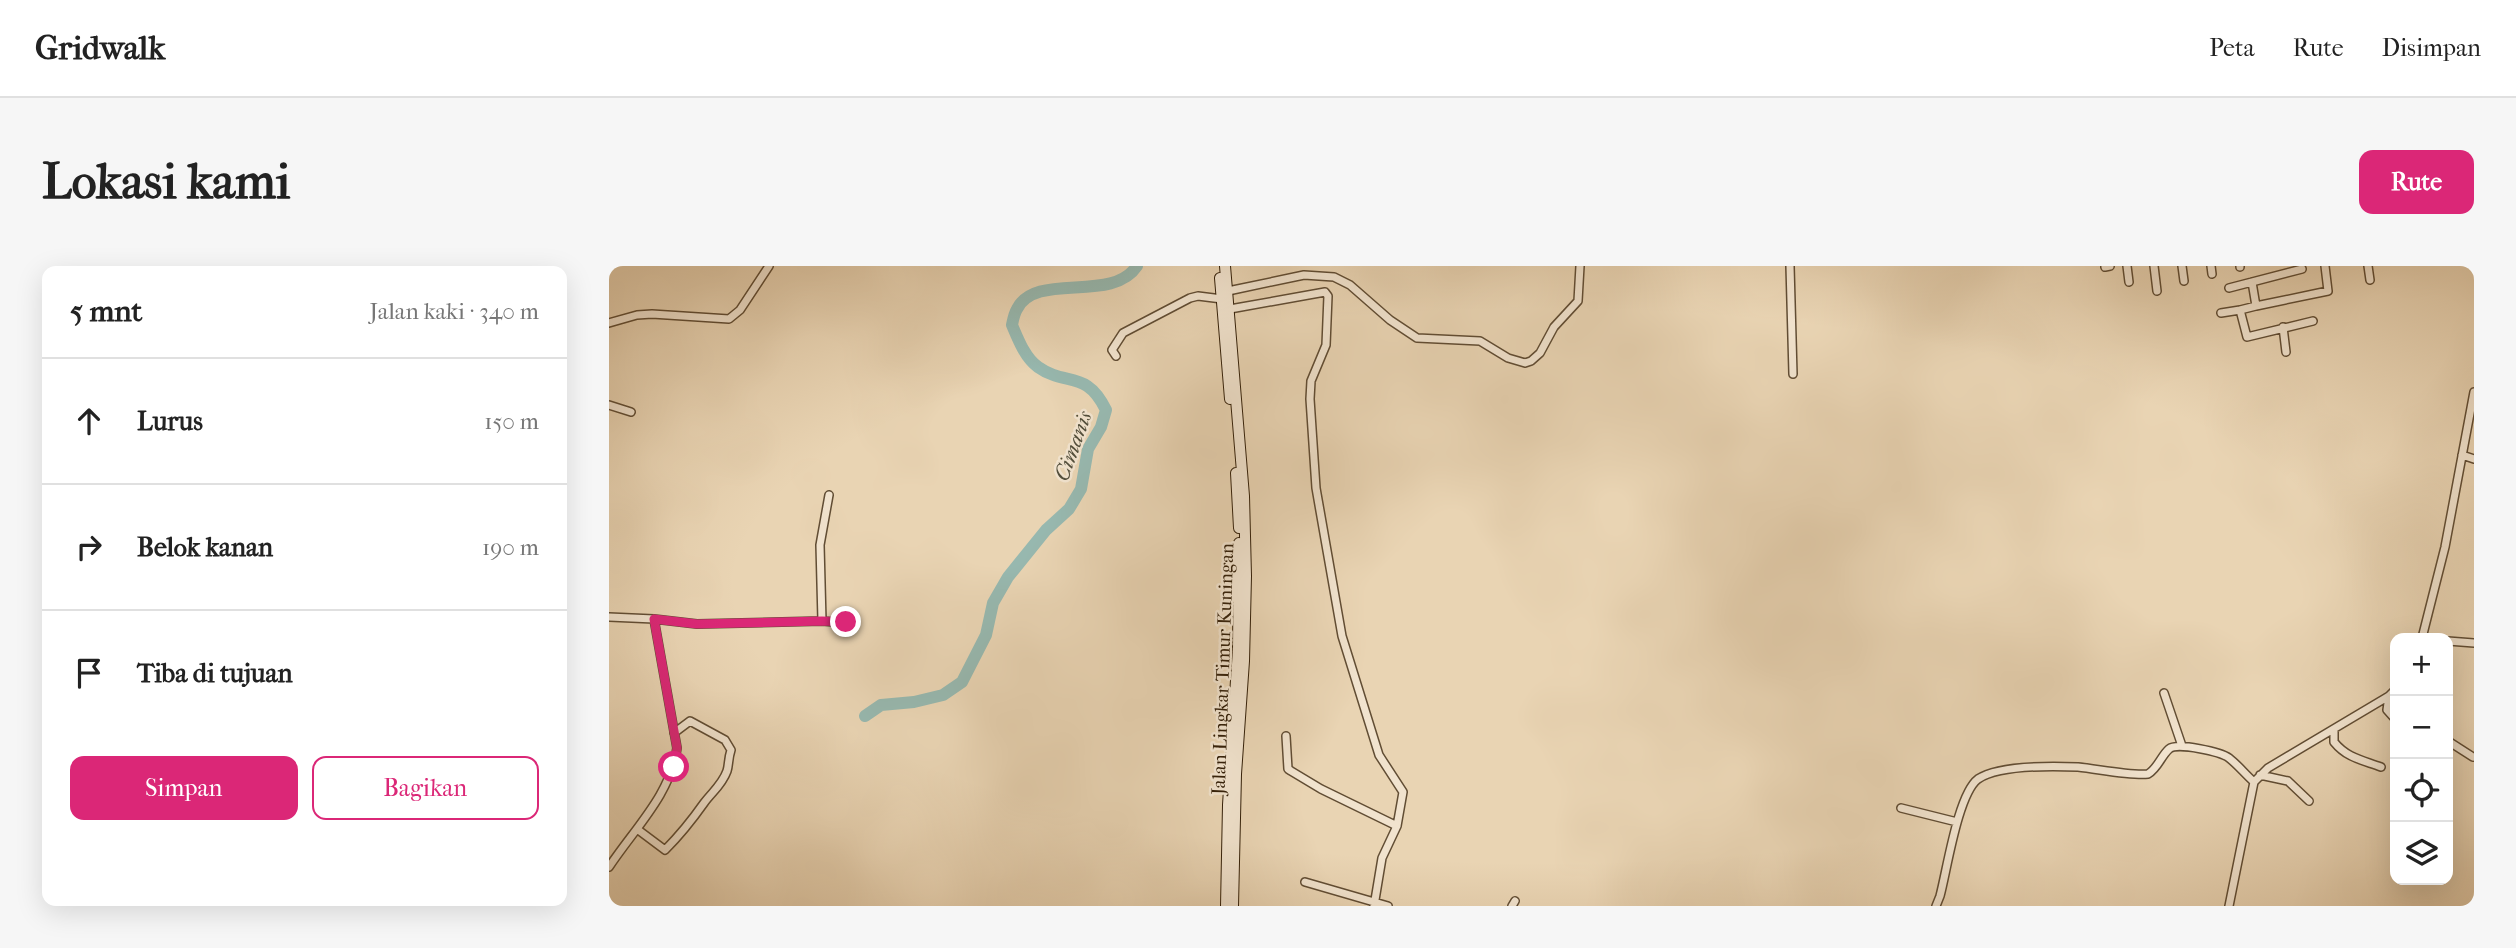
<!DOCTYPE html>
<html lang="id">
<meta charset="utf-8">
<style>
body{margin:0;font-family:"IM FELL French Canon",serif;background:#f6f6f6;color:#222}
.controls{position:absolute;right:21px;bottom:21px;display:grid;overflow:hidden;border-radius:14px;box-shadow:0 7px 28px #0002}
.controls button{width:63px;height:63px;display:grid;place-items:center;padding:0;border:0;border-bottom:2px solid #e0e0e0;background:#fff;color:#222;font:35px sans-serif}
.stop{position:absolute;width:21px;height:21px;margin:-16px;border:5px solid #db2777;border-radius:50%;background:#fff}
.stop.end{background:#db2777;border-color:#fff;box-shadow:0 2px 7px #0008}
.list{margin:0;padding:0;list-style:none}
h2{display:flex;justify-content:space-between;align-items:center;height:91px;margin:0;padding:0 28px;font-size:30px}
h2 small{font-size:23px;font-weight:400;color:#767676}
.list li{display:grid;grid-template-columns:46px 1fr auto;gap:21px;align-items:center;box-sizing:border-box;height:126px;padding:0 28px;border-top:2px solid #e0e0e0}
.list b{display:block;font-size:26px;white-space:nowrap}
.list em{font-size:23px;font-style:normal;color:#767676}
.actions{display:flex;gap:14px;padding:21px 28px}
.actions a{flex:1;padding:16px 0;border:2px solid #db2777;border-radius:14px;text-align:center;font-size:24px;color:#db2777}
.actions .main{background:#db2777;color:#fff}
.icon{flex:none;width:38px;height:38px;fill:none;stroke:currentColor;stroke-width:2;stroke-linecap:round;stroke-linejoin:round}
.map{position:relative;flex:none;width:1865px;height:640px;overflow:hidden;border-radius:14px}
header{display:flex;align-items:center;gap:42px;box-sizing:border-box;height:98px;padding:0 35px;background:#fff;border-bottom:2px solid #e0e0e0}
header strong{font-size:33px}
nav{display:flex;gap:38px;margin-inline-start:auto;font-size:24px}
.intro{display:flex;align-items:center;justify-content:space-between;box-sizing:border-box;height:168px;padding:0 42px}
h1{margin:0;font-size:49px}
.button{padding:18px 32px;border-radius:14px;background:#db2777;color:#fff;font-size:24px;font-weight:700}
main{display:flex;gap:42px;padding:0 42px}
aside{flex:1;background:#fff;border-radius:14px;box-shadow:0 7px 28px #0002}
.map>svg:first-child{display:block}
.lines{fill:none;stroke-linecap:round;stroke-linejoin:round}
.river{stroke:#97b8af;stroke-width:12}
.minor-casing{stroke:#614d34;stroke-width:10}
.secondary-casing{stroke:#342009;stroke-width:12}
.minor{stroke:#f1e3ce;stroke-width:7}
.secondary{stroke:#f1e3ce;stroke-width:10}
.route{stroke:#db2777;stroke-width:9}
.labels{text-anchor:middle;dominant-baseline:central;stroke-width:5;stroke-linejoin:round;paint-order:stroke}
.street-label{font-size:19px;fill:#342009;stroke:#f1e3ce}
.water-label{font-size:21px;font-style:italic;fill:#524e3b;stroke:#f1e3ce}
</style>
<header>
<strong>Gridwalk</strong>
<nav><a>Peta</a><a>Rute</a><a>Disimpan</a></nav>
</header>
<div class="intro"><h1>Lokasi kami</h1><a class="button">Rute</a></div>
<main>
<aside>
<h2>5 mnt<small>Jalan kaki · 340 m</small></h2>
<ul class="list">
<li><svg class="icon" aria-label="ahead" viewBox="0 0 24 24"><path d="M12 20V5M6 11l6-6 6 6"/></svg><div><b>Lurus</b></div><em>150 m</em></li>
<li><svg class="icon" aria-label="right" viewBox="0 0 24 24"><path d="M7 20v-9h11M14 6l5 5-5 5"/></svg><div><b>Belok kanan</b></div><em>190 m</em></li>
<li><svg class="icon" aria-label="arrive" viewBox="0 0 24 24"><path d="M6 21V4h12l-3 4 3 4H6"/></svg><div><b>Tiba di tujuan</b></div></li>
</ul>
<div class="actions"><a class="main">Simpan</a><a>Bagikan</a></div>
</aside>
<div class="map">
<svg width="1865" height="640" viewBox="0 0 1865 640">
<rect width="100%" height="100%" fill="#e9d4b3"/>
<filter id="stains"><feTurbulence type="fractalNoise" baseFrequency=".00286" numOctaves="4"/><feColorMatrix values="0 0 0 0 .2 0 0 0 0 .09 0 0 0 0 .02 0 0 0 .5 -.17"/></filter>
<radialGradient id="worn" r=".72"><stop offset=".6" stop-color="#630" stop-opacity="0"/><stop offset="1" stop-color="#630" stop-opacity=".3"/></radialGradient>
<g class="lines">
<path class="river" d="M256 450 272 439 305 436 334 429 353 416 377 369 384 337 399 311 437 264 460 243 472 223 479 183 492 161 497 144C477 103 457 121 429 101 416 92 409 73 403 59 404 54 405 48 408 43 427 5 503 38 528 0"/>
<defs>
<path id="minor" d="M1181 0 1184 108
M1518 0 1520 16
M1545 0 1548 25
M1573 0 1575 15
M1602 0 1603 8
M1631 0V1
M1759 0 1761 14
M1496 1 1501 0
M1643 16 1647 40 1719 25 1716 0
M1620 22 1693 3
M619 25 695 9 725 11 741 19 781 54 808 72 871 75 899 92 916 97 922 95 931 87 945 61 969 35 971 0
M1647 40 1631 44 1638 71 1704 55
M621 43 716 26 719 30 717 79 702 115 701 133 707 222 733 370 770 489 794 526 788 560
M1612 47 1631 44
M0 57 28 49 43 48 120 53 131 44 160 0
M1674 61 1677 86
M507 90 503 84 514 67 581 32 589 30 613 33
M0 139 22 146
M1853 189 1865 193
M0 351 45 353 88 358 213 355 238 357
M213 355 211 279 220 229
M1813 372 1836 281 1865 126
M1839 375 1865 377
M1555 427 1573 480
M1780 430 1778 444 1786 453
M1725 464V476C1738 492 1753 494 1772 501
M677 470 679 503 682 505 712 523 788 560 773 592 765 640
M1839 475 1864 491
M1651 509 1679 515 1700 535
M1292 542 1348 556
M28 563 56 584C71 569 83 554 95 537 103 526 113 519 118 505 120 499 119 493 122 484L116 474 81 455 65 467
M0 601C25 563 62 528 68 482L45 353
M696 616 779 640
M903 640 906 635
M1327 640 1331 630C1338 604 1349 528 1369 513 1390 499 1444 500 1469 501 1489 503 1522 510 1539 508 1549 502 1552 490 1560 483 1568 476 1612 486 1620 492 1629 499 1636 508 1645 516
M1620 640 1645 516 1659 502 1780 430 1786 424"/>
<path id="secondary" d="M616 0 635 230 637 310 635 395 627 508 624 640
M611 12 621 133
M627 207 630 262
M617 640 619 539 629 383 630 277"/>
</defs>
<use href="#minor" class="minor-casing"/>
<use href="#secondary" class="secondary-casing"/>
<use href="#minor" class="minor"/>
<use href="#secondary" class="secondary"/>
</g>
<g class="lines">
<path class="route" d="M65 501 68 482 45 353 88 358 213 355 237 356"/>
</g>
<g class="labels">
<g class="street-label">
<text transform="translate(614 403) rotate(-88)">Jalan Lingkar Timur Kuningan</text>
</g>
<g class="water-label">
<text transform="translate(464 180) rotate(-70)">Cimanis</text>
</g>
</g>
<rect width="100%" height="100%" filter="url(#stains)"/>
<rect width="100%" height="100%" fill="url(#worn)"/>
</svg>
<div class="controls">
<button>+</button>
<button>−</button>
<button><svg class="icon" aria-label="locate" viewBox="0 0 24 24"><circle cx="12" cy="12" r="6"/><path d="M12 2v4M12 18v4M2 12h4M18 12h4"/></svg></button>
<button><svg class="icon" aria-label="layers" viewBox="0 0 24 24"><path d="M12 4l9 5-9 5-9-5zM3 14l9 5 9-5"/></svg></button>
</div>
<div class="stop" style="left:65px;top:501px"></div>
<div class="stop end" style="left:237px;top:356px"></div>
</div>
</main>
